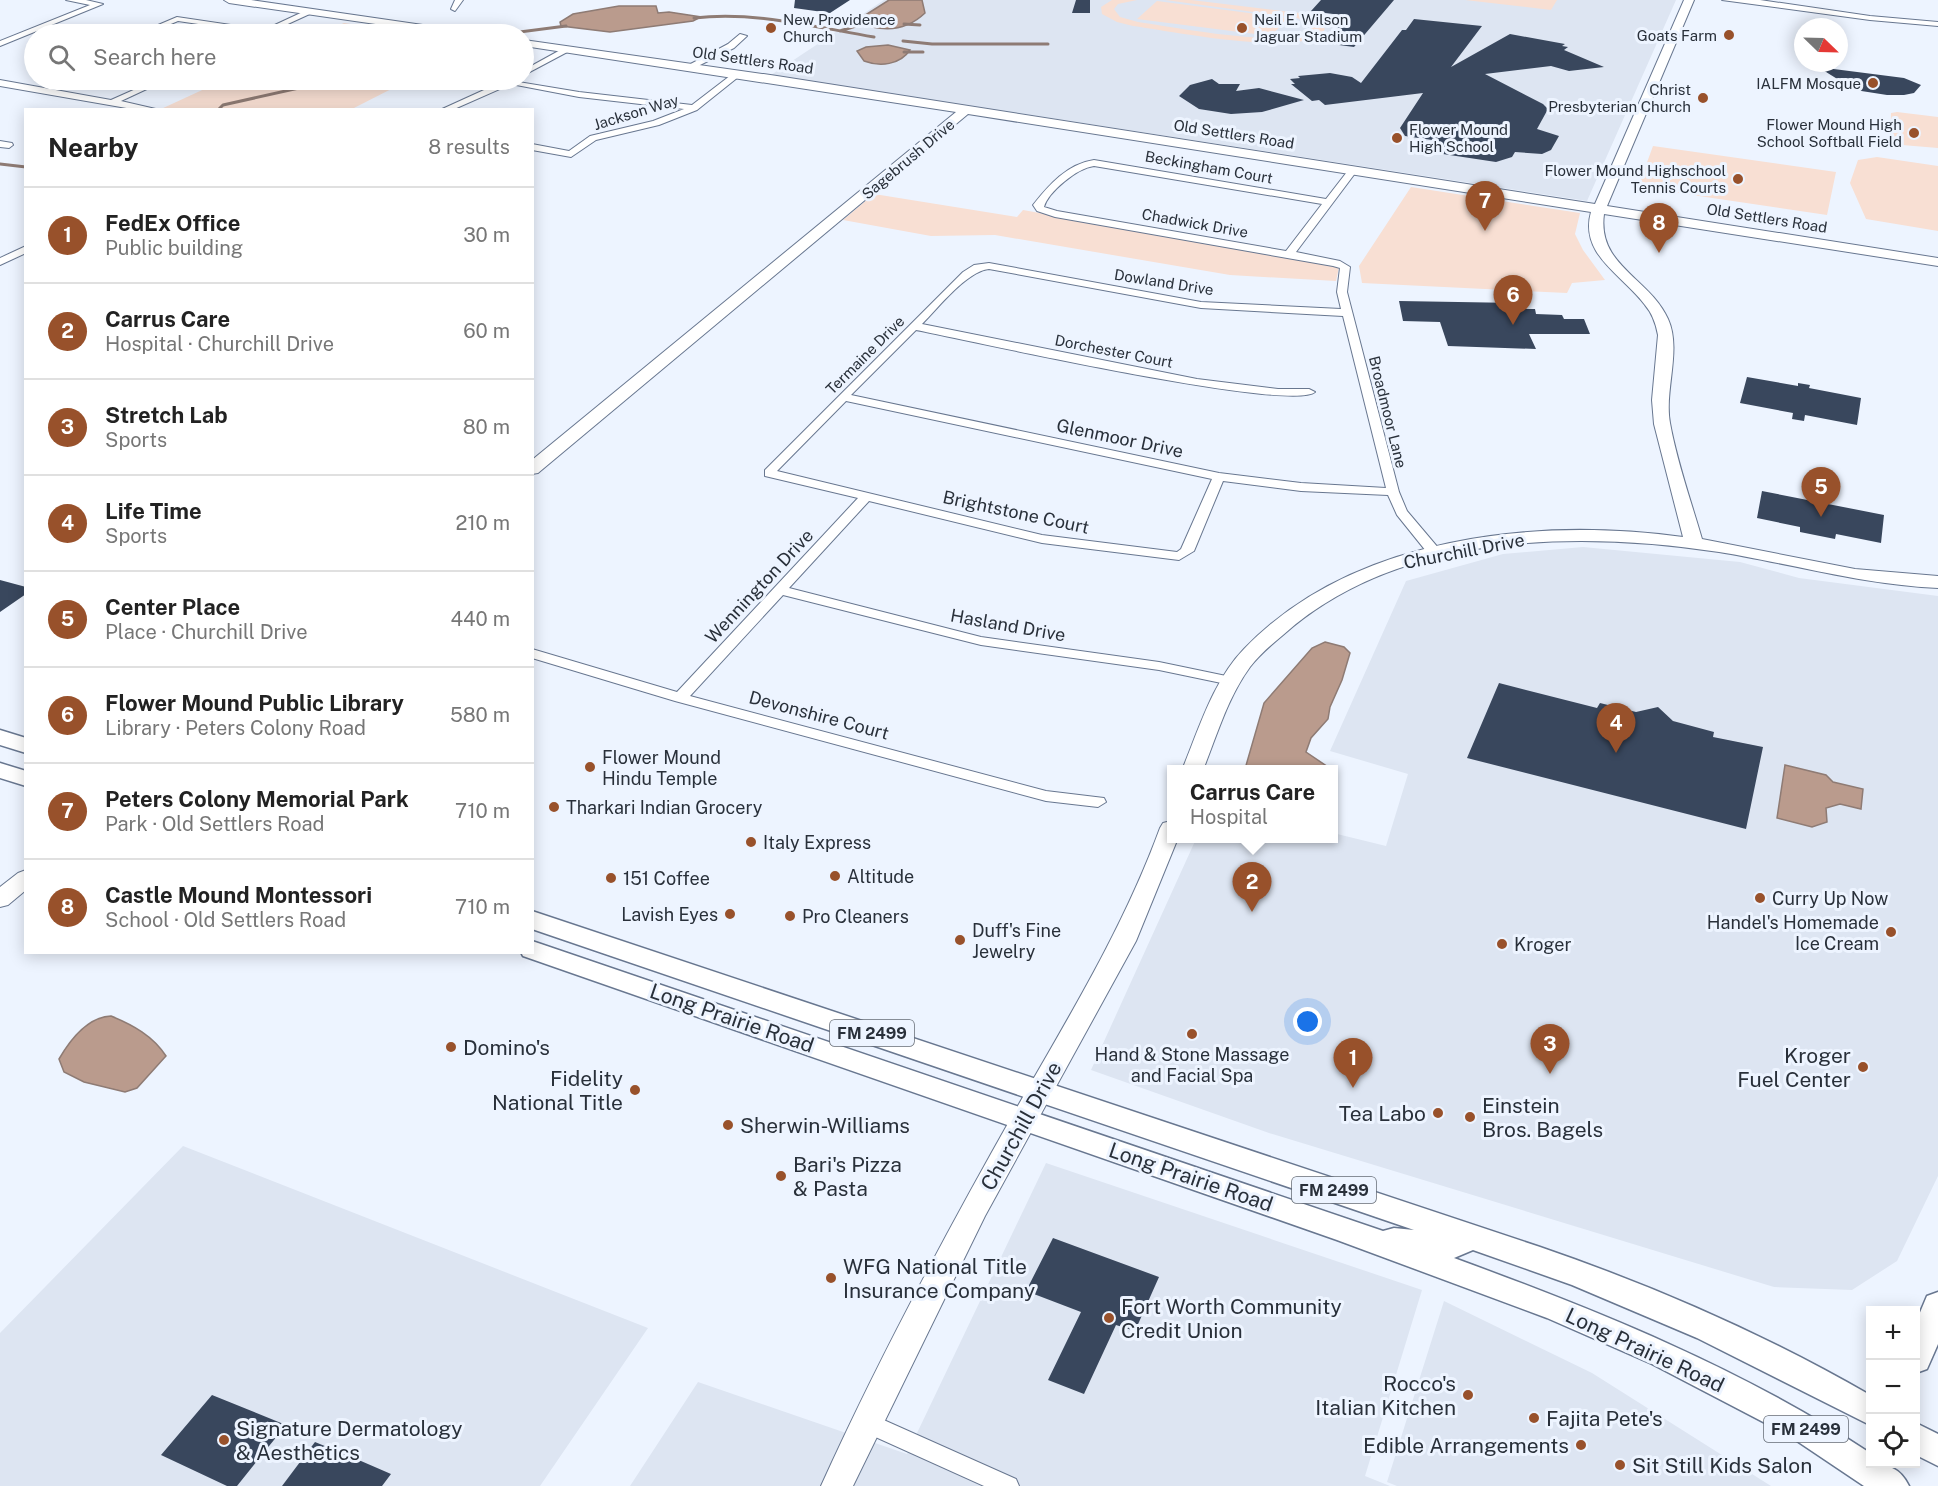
<!DOCTYPE html>
<meta charset="utf-8">
<style>
body{margin:0;font-family:"Public Sans",sans-serif;background:#f2f2f2;color:#222}
.controls{position:absolute;right:18px;bottom:18px;display:grid;overflow:hidden;border-radius:0px;box-shadow:0 3px 15px #0003}
.controls button{width:54px;height:54px;display:grid;place-items:center;padding:0;border:0;border-bottom:2px solid #e0e0e0;background:#fff;color:#222;font:30px sans-serif}
.compass{position:absolute;left:1794px;top:18px;width:54px;height:54px;border-radius:50%;background:#fff;box-shadow:0 3px 15px #0003;rotate:113deg}
.you{position:absolute;left:1308px;top:1022px;width:21px;height:21px;margin:-15px;border:4px solid #fff;border-radius:50%;background:#1a73e8;box-shadow:0 0 0 9px #1a73e833}
.badge{display:grid;place-items:center;width:39px;height:39px;border-radius:50%;background:#98512b;color:#fff;font-size:20px;font-weight:700}
.pin{position:absolute;translate:-50% -50px;filter:drop-shadow(0 2px 3px #0008)}
.pin::after{content:'';position:absolute;top:32px;width:21px;height:18px;background:inherit;clip-path:polygon(0 0,100% 0,50% 100%)}
.popup{position:absolute;left:1167px;top:765px;width:171px;height:78px;box-sizing:border-box;display:grid;place-content:center;border-radius:0px;background:#fff;filter:drop-shadow(0 2px 4px #0005);font-size:20px;white-space:nowrap;color:#767676}
.popup b{font-size:22px;color:#222}
.popup::after{content:'';position:absolute;left:50%;top:100%;margin-left:-12px;border:12px solid transparent;border-top-color:#fff}
.list{margin:0;padding:0;list-style:none}
h2{display:flex;justify-content:space-between;align-items:center;height:78px;margin:0;padding:0 24px;font-size:26px}
h2 small{font-size:20px;font-weight:400;color:#767676}
.list li{display:grid;grid-template-columns:39px 1fr auto;gap:18px;align-items:center;box-sizing:border-box;height:96px;padding:0 24px;border-top:2px solid #e0e0e0}
.list b{display:block;font-size:22px;white-space:nowrap}
.list p{margin:0;font-size:20px;white-space:nowrap;color:#767676}
.list em{font-size:20px;font-style:normal;color:#767676}
.icon{flex:none;width:33px;height:33px;fill:none;stroke:currentColor;stroke-width:2;stroke-linecap:round;stroke-linejoin:round}
.map{position:relative;flex:none;width:1938px;height:1486px;overflow:hidden}
.search{position:absolute;background:#fff;box-shadow:0 3px 15px #0003;left:24px;top:24px;width:510px;height:66px;display:flex;align-items:center;gap:15px;box-sizing:border-box;padding:0 21px;border-radius:33px;color:#767676;font-size:22px}
.panel{position:absolute;background:#fff;box-shadow:0 3px 15px #0003;left:24px;top:108px;width:510px;height:846px;border-radius:0px}
.map>svg:first-child{display:block}
.built{fill:#dde5f2}
.green{fill:#f8dfd3}
.water{fill:#ba9b8d;stroke:#8e7b74;stroke-width:1.5}
.lines{fill:none;stroke-linecap:round;stroke-linejoin:round}
.stream{stroke:#8e7b74;stroke-width:3}
.building{fill:#39475d}
.street-casing{stroke:#687790;stroke-width:2}
.secondary-casing{stroke:#687790;stroke-width:2}
.primary-casing{stroke:#687790;stroke-width:3}
.street{fill:#fff;fill-rule:evenodd}
.secondary{fill:#fff;fill-rule:evenodd}
.primary{fill:#fff;fill-rule:evenodd}
.poi-dot{fill:#98512b;stroke:#edf4ff;stroke-width:2}
.labels{text-anchor:middle;dominant-baseline:central;stroke-width:6;stroke-linejoin:round;paint-order:stroke}
.far-poi-label{font-size:15px;fill:#29303a;stroke:#edf4ff;text-anchor:end}
.far-street-label{font-size:15px;fill:#29303a;stroke:#edf4ff}
.shield{fill:#edf4ff;stroke:#646b75;stroke-width:1.5}
.shield-label{font-size:16px;font-weight:bold;fill:#29303a}
.street-label{font-size:18px;fill:#29303a;stroke:#edf4ff}
.poi-label{font-size:18px;fill:#29303a;stroke:#edf4ff;text-anchor:start}
.near-street-label{font-size:21px;fill:#29303a;stroke:#edf4ff}
.near-poi-label{font-size:21px;fill:#29303a;stroke:#edf4ff;text-anchor:start}
</style>
<div class="map">
<svg width="1938" height="1486" viewBox="0 0 1938 1486">
<rect width="100%" height="100%" fill="#edf4ff"/>
<path class="built" d="M884 0H1676L1587 201 771 75Z
M1583 547 1740 562 1799 578 1938 596V1176L1897 1261 1852 1290 1774 1287 1269 1133 1091 1070 1196 839 1333 838V833L1386 846 1408 774 1330 751 1406 581 1503 554Z
M183 1146 648 1328 540 1486H0V1333Z
M1046 1163 1422 1290 1365 1476 1390 1486H630L698 1382 907 1454Z
M1444 1301 1592 1373 1771 1486H1397L1387 1482Z"/>
<path class="green" d="M1112 0H1137L1118 4 1114 9 1120 17 1138 22C1169 26 1293 51 1311 29V24L1297 18 1165 0H1191L1324 16 1316 20 1325 29C1311 60 1165 30 1133 26L1117 22 1102 14 1101 7Z
M1465 0H1557L1551 10Z
M1157 1 1288 18 1271 36 1137 19Z
M344 23 419 34H319Z
M224 80H409L352 109H161Z
M1897 112 1938 117V148L1890 144 1891 113Z
M1653 146 1836 172 1827 215 1638 187Z
M1877 157 1938 166V231L1866 219 1850 183 1858 160Z
M1411 187 1580 213 1575 234 1583 250 1605 280 1572 283 1567 293 1362 283 1359 266Z
M874 194 1017 217 1023 210 1339 267 1336 281 1230 275 995 235 931 236 843 220Z"/>
<path class="water" d="M889 0H922L925 13C905 32 882 33 856 21Z
M619 6H656L658 13 669 12 701 17 693 21 610 32 561 26 560 22 573 14Z
M888 45 910 50C900 65 880 67 864 61L857 51 866 47Z
M1325 642 1344 647 1350 653 1342 680 1330 707 1328 719 1311 738 1306 752 1331 769H1245L1264 703 1312 648Z
M1785 765 1826 775 1833 782 1863 789 1861 809 1840 804 1826 808 1827 822 1812 827 1777 818Z
M111 1016C133 1025 153 1036 166 1056L137 1088 125 1092 84 1082 64 1072 59 1059C70 1040 88 1017 111 1016Z"/>
<g class="lines">
<path class="stream" d="M694 18C756 11 814 27 874 37
M904 24 920 25
M840 31 856 26
M505 34 566 26
M903 41 932 44H1048
M904 52H923
M218 110 223 105 335 80
M0 164 26 167"/>
</g>
<path class="building" d="M795 0H850L830 13 794 8Z
M1076 0H1090V13H1072Z
M1321 0H1394L1354 47 1324 43 1348 16 1311 11Z
M1414 19 1482 26 1451 67 1510 34 1565 44 1562 46 1568 47 1564 50 1604 67 1569 71 1551 66 1485 74 1543 104 1548 109 1537 129 1559 136 1551 150 1542 154 1515 152 1512 157 1496 162 1443 154 1436 145 1439 141 1405 136 1400 128 1423 93 1325 105 1319 100 1312 101 1291 84H1295L1290 79 1300 78 1298 76 1330 73 1352 77 1361 83 1402 30H1406Z
M1818 67 1904 78 1921 85 1914 93 1904 95H1887L1855 90Z
M1212 79 1219 84H1240L1236 91 1259 88 1304 100 1262 112 1231 114 1199 109 1179 96 1190 85Z
M1399 301 1517 303 1519 309H1535L1536 314 1562 315 1564 319H1584L1590 334H1529L1536 349 1448 346 1440 322 1403 321Z
M1747 377 1798 386V383L1810 385 1809 388 1861 398 1857 425 1805 415 1804 421 1792 419 1793 413 1740 403Z
M1762 491 1884 515 1881 543 1836 534 1835 539 1800 532V527L1757 518Z
M0 580 26 587V594L0 612Z
M1499 683 1597 708 1600 703 1636 712 1658 707 1673 721 1714 732 1713 737 1763 747 1746 829 1467 758Z
M1053 1238 1159 1277 1135 1331 1116 1325 1084 1394 1048 1380 1081 1312 1026 1291Z
M212 1395 286 1425 237 1486H227L161 1455Z
M315 1442 361 1461 391 1474 382 1486H282Z"/>
<g class="lines">
<defs>
<path id="street" d="M66 0H86L103 4 0 46V41L90 5Z
M455 0H463L455 11 451 9Z
M1722 0H1760L1870 16 1938 22V26L1870 20Z
M307 10 314 12 266 34 178 21 147 34H137L177 17 264 30Z
M740 34 747 36 734 48 692 69 685 67 728 44Z
M564 48 571 50 524 75V70Z
M735 72 742 74 697 110 659 125 596 140 571 157 532 150V144L569 151 590 136 653 121 684 109 579 97 511 84 452 110H440L506 80 579 92 692 105Z
M0 80 111 100 156 80H166L121 101 160 110H138L0 86Z
M0 141 12 143 13 145 9 148 0 147Z
M1094 160 1326 199 1350 168H1356V172L1296 252 1340 261 1350 267 1347 292 1399 492 1407 511 1440 550 1442 553 1440 556H1430L1397 515 1388 495 1301 491 1223 481 1194 551 1179 560 1042 543 869 501 789 588 981 637 1159 662 1231 677 1238 681 1231 685 1159 670 981 645 783 595 690 696 1046 791 1104 798 1106 802 1098 807 1046 801 675 701 532 658V649L677 692 858 498 765 476V470L963 272 974 265 989 263 1201 302 1341 309 1337 292 1340 268 1333 266 1055 217 1037 211 1033 205C1049 185 1067 164 1094 160ZM1094 166 1322 204 1286 251 1057 211 1044 207C1048 192 1077 168 1094 166ZM989 269 1201 308 1343 316 1386 488 1301 483 1219 473 851 395 916 330C967 340 1291 413 1315 392L1309 389H1278L1197 379 922 324C938 308 967 271 989 269ZM846 401 1212 479 1181 549 1177 552 1042 535 777 471Z
M26 246V253L0 265V258Z
M868 1413 1016 1479 1019 1486H984L860 1430 857 1423 860 1416Z"/>
<path id="secondary" d="M224 0H251L464 31 470 34H445L229 3Z
M1684 0H1694L1607 206 1938 258V266L1604 214C1597 266 1649 277 1668 319 1682 350 1664 390 1670 423 1677 462 1691 501 1702 539L1855 569 1938 576V588C1863 585 1793 564 1719 552 1575 530 1397 533 1283 635 1271 645 1259 655 1250 667 1228 697 1217 735 1203 770H1182C1199 729 1213 681 1244 649 1352 536 1535 517 1683 537L1654 424 1652 400 1658 335C1656 324 1652 313 1645 305 1623 275 1579 255 1591 212L968 114 538 473 532 474V460L956 112 524 46V40L777 76 1595 204Z
M1171 821V838H1178L1136 941 985 1216 853 1486H821C879 1358 946 1233 1015 1111 1068 1018 1123 929 1160 828L1163 823Z
M26 870V890L8 905 0 907V887L18 873Z"/>
<path id="primary" d="M0 730 26 738V753L0 745Z
M0 763 26 771V786L0 778Z
M532 911 1540 1247C1654 1286 1766 1335 1870 1395V1425L1697 1338 1572 1285 1473 1250 1454 1258C1599 1311 1741 1368 1870 1453V1464C1889 1464 1901 1469 1909 1486H1864L1788 1435 1652 1364 1547 1318 1337 1240 523 956 521 952H532V941L541 944 1383 1231 1394 1228 1414 1230 532 929Z
M1938 1292V1344L1927 1369 1916 1373V1322L1927 1296Z
M1916 1423 1938 1434V1466L1916 1455Z"/>
</defs>
<use href="#street" class="street-casing"/>
<use href="#secondary" class="secondary-casing"/>
<use href="#primary" class="primary-casing"/>
<use href="#street" class="street"/>
<use href="#secondary" class="secondary"/>
<use href="#primary" class="primary"/>
</g>
<g class="poi-dot">
<circle cx="771" cy="28" r="6"/>
<circle cx="1242" cy="28" r="6"/>
<circle cx="1729" cy="35" r="6"/>
<circle cx="1873" cy="83" r="6"/>
<circle cx="1703" cy="98" r="6"/>
<circle cx="1914" cy="133" r="6"/>
<circle cx="1397" cy="138" r="6"/>
<circle cx="1738" cy="179" r="6"/>
<circle cx="590" cy="767" r="6"/>
<circle cx="554" cy="807" r="6"/>
<circle cx="751" cy="842" r="6"/>
<circle cx="835" cy="876" r="6"/>
<circle cx="611" cy="878" r="6"/>
<circle cx="1760" cy="898" r="6"/>
<circle cx="730" cy="914" r="6"/>
<circle cx="790" cy="916" r="6"/>
<circle cx="1891" cy="932" r="6"/>
<circle cx="960" cy="940" r="6"/>
<circle cx="1502" cy="944" r="6"/>
<circle cx="1192" cy="1034" r="6"/>
<circle cx="451" cy="1047" r="6"/>
<circle cx="1863" cy="1067" r="6"/>
<circle cx="635" cy="1090" r="6"/>
<circle cx="1438" cy="1113" r="6"/>
<circle cx="1470" cy="1117" r="6"/>
<circle cx="728" cy="1125" r="6"/>
<circle cx="781" cy="1176" r="6"/>
<circle cx="831" cy="1278" r="6"/>
<circle cx="1109" cy="1318" r="6"/>
<circle cx="1468" cy="1395" r="6"/>
<circle cx="1534" cy="1418" r="6"/>
<circle cx="224" cy="1440" r="6"/>
<circle cx="1581" cy="1445" r="6"/>
<circle cx="1620" cy="1465" r="6"/>
</g>
<g class="labels">
<g class="far-poi-label">
<text x="783" y="19" text-anchor="start">New Providence<tspan x="783" dy="17">Church</tspan></text>
<text x="1254" y="19" text-anchor="start">Neil E. Wilson<tspan x="1254" dy="17">Jaguar Stadium</tspan></text>
<text x="1717" y="35">Goats Farm</text>
<text x="1861" y="83">IALFM Mosque</text>
<text x="1691" y="89">Christ<tspan x="1691" dy="17">Presbyterian Church</tspan></text>
<text x="1902" y="124">Flower Mound High<tspan x="1902" dy="17">School Softball Field</tspan></text>
<text x="1409" y="129" text-anchor="start">Flower Mound<tspan x="1409" dy="17">High School</tspan></text>
<text x="1726" y="170">Flower Mound Highschool<tspan x="1726" dy="17">Tennis Courts</tspan></text>
</g>
<g class="far-street-label">
<text transform="translate(753 60) rotate(8)">Old Settlers Road</text>
<text transform="translate(636 112) rotate(-17)">Jackson Way</text>
<text transform="translate(1234 134) rotate(9)">Old Settlers Road</text>
<text transform="translate(908 159) rotate(-40)">Sagebrush Drive</text>
<text transform="translate(1209 167) rotate(10)">Beckingham Court</text>
<text transform="translate(1767 218) rotate(9)">Old Settlers Road</text>
<text transform="translate(1195 223) rotate(10)">Chadwick Drive</text>
<text transform="translate(1164 282) rotate(9)">Dowland Drive</text>
<text transform="translate(1114 351) rotate(11)">Dorchester Court</text>
<text transform="translate(865 355) rotate(-45)">Termaine Drive</text>
<text transform="translate(1388 412) rotate(76)">Broadmoor Lane</text>
</g>
<g class="shield">
<rect x="830" y="1020" width="84" height="26" rx="4.5"/>
<rect x="1292" y="1177" width="84" height="26" rx="4.5"/>
<rect x="1764" y="1416" width="84" height="26" rx="4.5"/>
</g>
<g class="shield-label">
<text x="872" y="1033">FM 2499</text>
<text x="1334" y="1190">FM 2499</text>
<text x="1806" y="1429">FM 2499</text>
</g>
<g class="street-label">
<text transform="translate(1120 438) rotate(12)">Glenmoor Drive</text>
<text transform="translate(1016 512) rotate(12)">Brightstone Court</text>
<text transform="translate(1464 551) rotate(-11)">Churchill Drive</text>
<text transform="translate(759 586) rotate(-47)">Wennington Drive</text>
<text transform="translate(1008 625) rotate(10)">Hasland Drive</text>
<text transform="translate(819 715) rotate(15)">Devonshire Court</text>
</g>
<g class="poi-label">
<text x="602" y="757">Flower Mound<tspan x="602" dy="21">Hindu Temple</tspan></text>
<text x="566" y="807">Tharkari Indian Grocery</text>
<text x="763" y="842">Italy Express</text>
<text x="847" y="876">Altitude</text>
<text x="623" y="878">151 Coffee</text>
<text x="1772" y="898">Curry Up Now</text>
<text x="718" y="914" text-anchor="end">Lavish Eyes</text>
<text x="802" y="916">Pro Cleaners</text>
<text x="1879" y="922" text-anchor="end">Handel's Homemade<tspan x="1879" dy="21">Ice Cream</tspan></text>
<text x="972" y="930">Duff's Fine<tspan x="972" dy="21">Jewelry</tspan></text>
<text x="1514" y="944">Kroger</text>
<text x="1192" y="1054" text-anchor="middle">Hand &amp; Stone Massage<tspan x="1192" dy="21">and Facial Spa</tspan></text>
</g>
<g class="near-street-label">
<text transform="translate(732 1018) rotate(19)">Long Prairie Road</text>
<text transform="translate(1021 1126) rotate(-61)">Churchill Drive</text>
<text transform="translate(1191 1177) rotate(19)">Long Prairie Road</text>
<text transform="translate(1645 1350) rotate(25)">Long Prairie Road</text>
</g>
<g class="near-poi-label">
<text x="463" y="1047">Domino's</text>
<text x="1851" y="1055" text-anchor="end">Kroger<tspan x="1851" dy="24">Fuel Center</tspan></text>
<text x="623" y="1078" text-anchor="end">Fidelity<tspan x="623" dy="24">National Title</tspan></text>
<text x="1482" y="1105">Einstein<tspan x="1482" dy="24">Bros. Bagels</tspan></text>
<text x="1426" y="1113" text-anchor="end">Tea Labo</text>
<text x="740" y="1125">Sherwin-Williams</text>
<text x="793" y="1164">Bari's Pizza<tspan x="793" dy="24">&amp; Pasta</tspan></text>
<text x="843" y="1266">WFG National Title<tspan x="843" dy="24">Insurance Company</tspan></text>
<text x="1121" y="1306">Fort Worth Community<tspan x="1121" dy="24">Credit Union</tspan></text>
<text x="1456" y="1383" text-anchor="end">Rocco's<tspan x="1456" dy="24">Italian Kitchen</tspan></text>
<text x="1546" y="1418">Fajita Pete's</text>
<text x="236" y="1428">Signature Dermatology<tspan x="236" dy="24">&amp; Aesthetics</tspan></text>
<text x="1569" y="1445" text-anchor="end">Edible Arrangements</text>
<text x="1632" y="1465">Sit Still Kids Salon</text>
</g>
</g>
</svg>
<div class="controls">
<button>+</button>
<button>−</button>
<button><svg class="icon" aria-label="locate" viewBox="0 0 24 24"><circle cx="12" cy="12" r="6"/><path d="M12 2v4M12 18v4M2 12h4M18 12h4"/></svg></button>
</div>
<svg class="compass" viewBox="-18 -18 36 36"><path d="M0-13l5 13h-10z" fill="#e53935"/><path d="M0 13l5-13h-10z" fill="#767676"/></svg>
<div class="you"></div>
<div class="pin badge" style="left:1353px;top:1088px">1</div>
<div class="pin badge" style="left:1252px;top:912px">2</div>
<div class="popup"><b>Carrus Care</b>Hospital</div>
<div class="pin badge" style="left:1550px;top:1074px">3</div>
<div class="pin badge" style="left:1616px;top:753px">4</div>
<div class="pin badge" style="left:1821px;top:517px">5</div>
<div class="pin badge" style="left:1513px;top:325px">6</div>
<div class="pin badge" style="left:1485px;top:231px">7</div>
<div class="pin badge" style="left:1659px;top:253px">8</div>
<div class="search"><svg class="icon" aria-label="search" viewBox="0 0 24 24"><circle cx="10" cy="10" r="6"/><path d="M15 15l6 6"/></svg>Search here</div>
<section class="panel">
<h2>Nearby<small>8 results</small></h2>
<ul class="list">
<li><span class="badge">1</span><div><b>FedEx Office</b><p>Public building</p></div><em>30 m</em></li>
<li><span class="badge">2</span><div><b>Carrus Care</b><p>Hospital · Churchill Drive</p></div><em>60 m</em></li>
<li><span class="badge">3</span><div><b>Stretch Lab</b><p>Sports</p></div><em>80 m</em></li>
<li><span class="badge">4</span><div><b>Life Time</b><p>Sports</p></div><em>210 m</em></li>
<li><span class="badge">5</span><div><b>Center Place</b><p>Place · Churchill Drive</p></div><em>440 m</em></li>
<li><span class="badge">6</span><div><b>Flower Mound Public Library</b><p>Library · Peters Colony Road</p></div><em>580 m</em></li>
<li><span class="badge">7</span><div><b>Peters Colony Memorial Park</b><p>Park · Old Settlers Road</p></div><em>710 m</em></li>
<li><span class="badge">8</span><div><b>Castle Mound Montessori</b><p>School · Old Settlers Road</p></div><em>710 m</em></li>
</ul>
</section>
</div>
